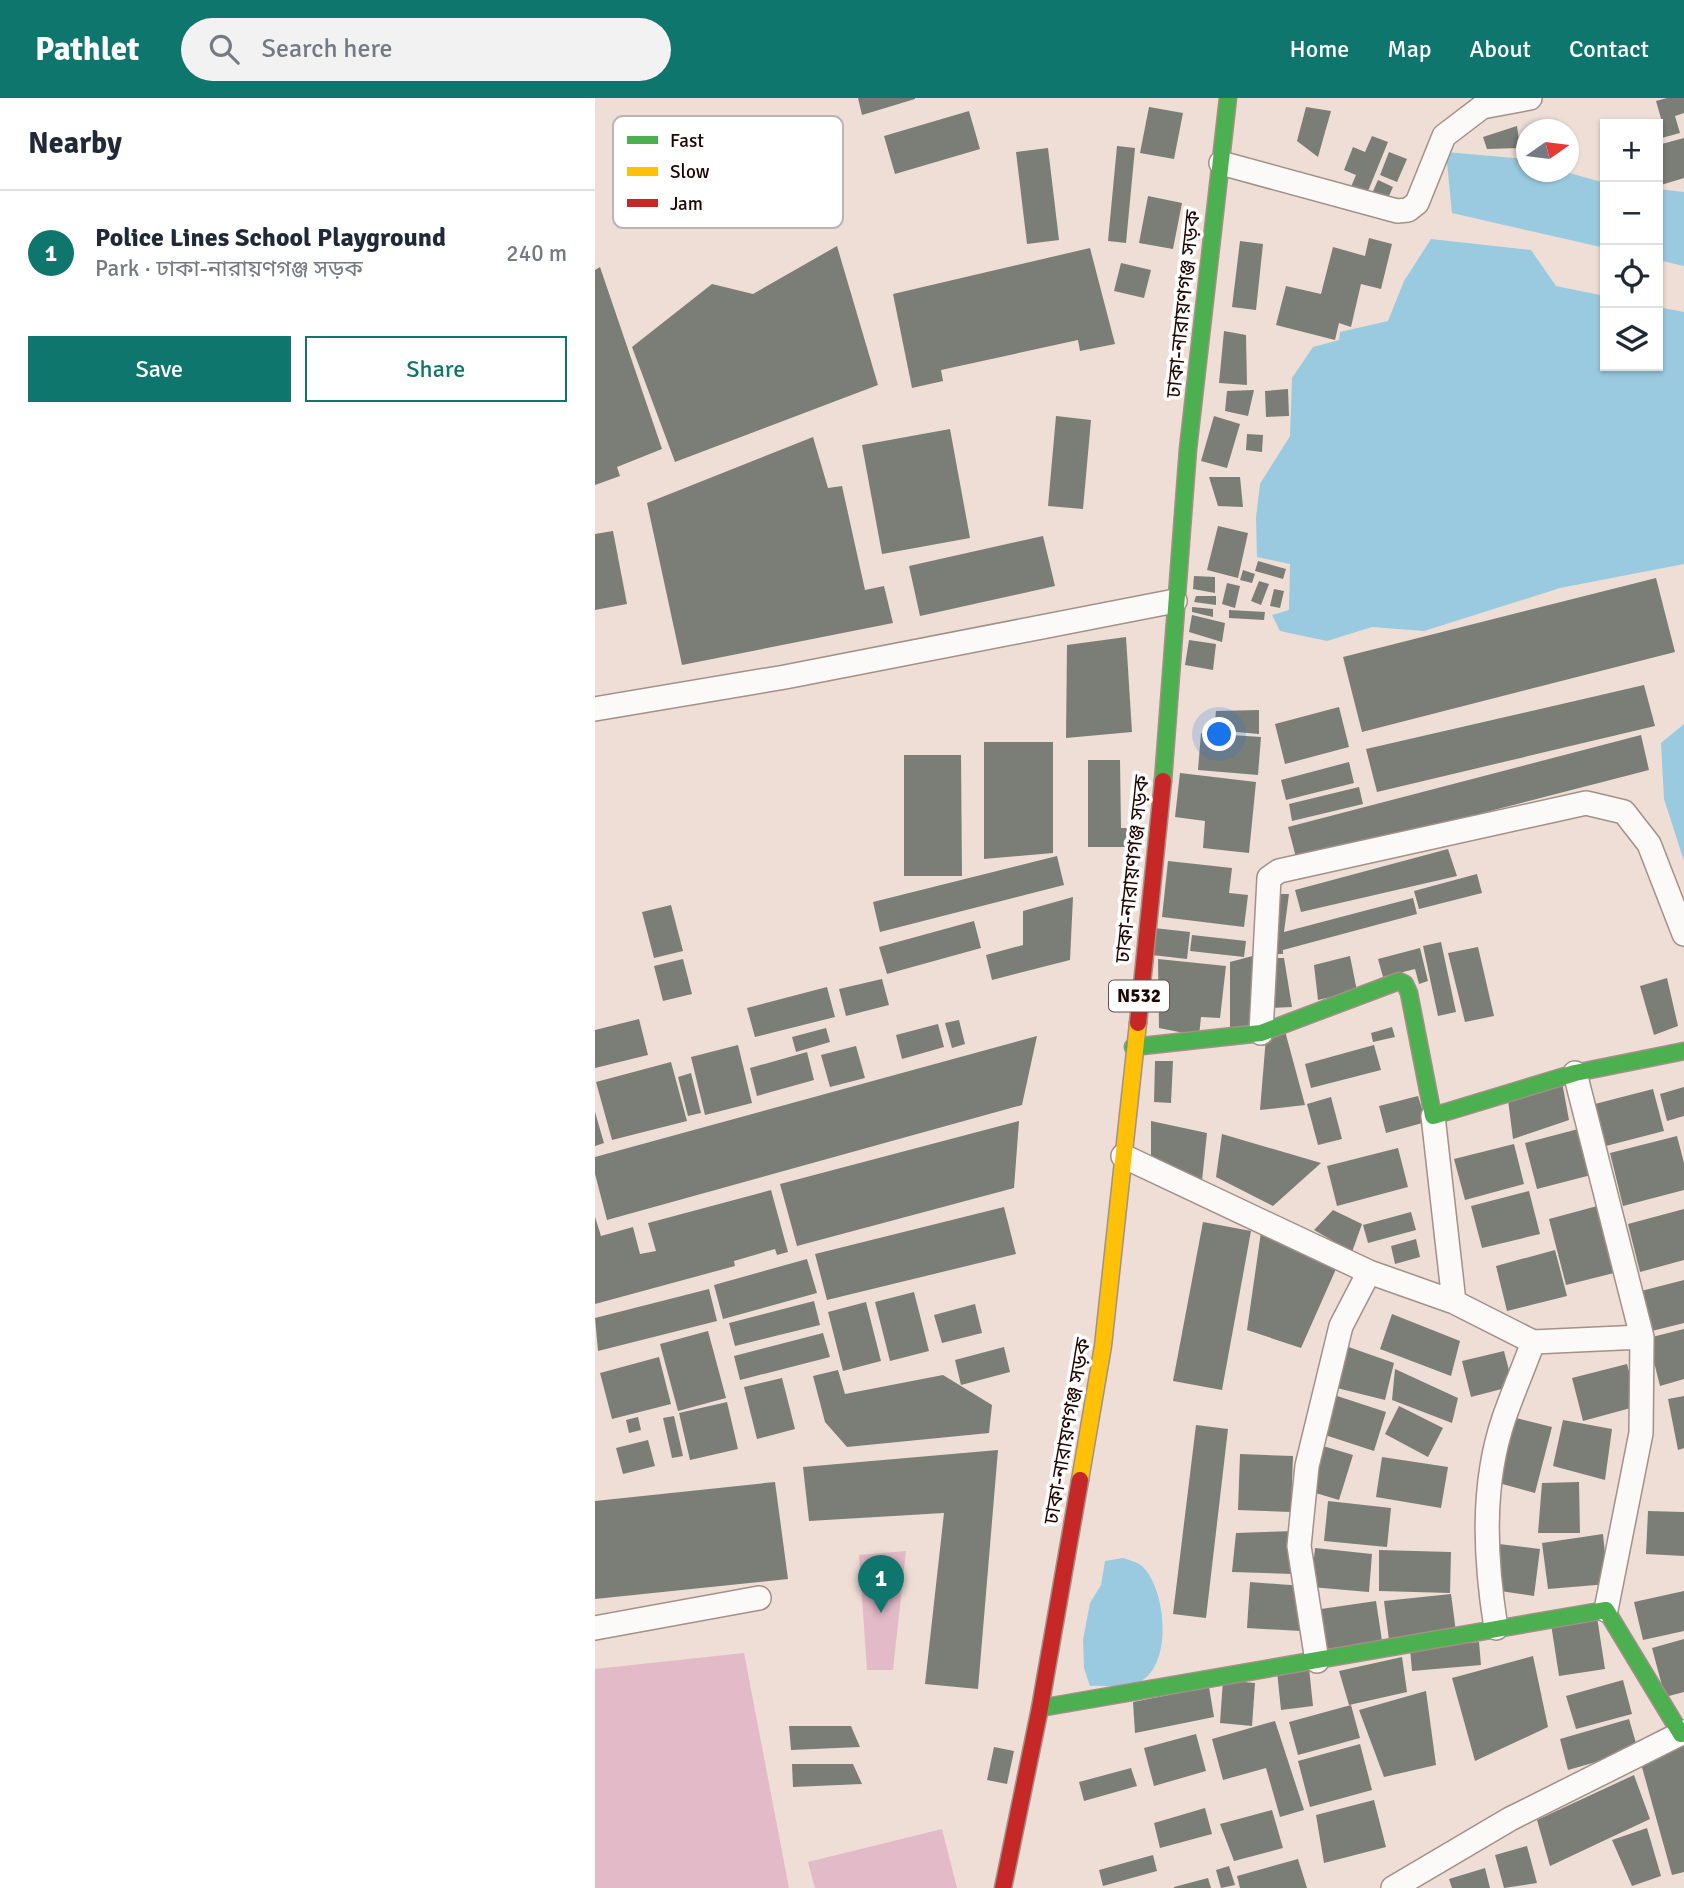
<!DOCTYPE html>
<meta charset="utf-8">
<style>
body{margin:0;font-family:Signika,"Noto Sans Bengali",sans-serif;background:#f2f2f3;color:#1f2937}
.controls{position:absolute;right:21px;top:21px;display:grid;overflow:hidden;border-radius:0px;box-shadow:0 2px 5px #0004}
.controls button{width:63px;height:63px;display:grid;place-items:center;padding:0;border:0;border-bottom:2px solid #e0e1e3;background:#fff;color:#1f2937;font:35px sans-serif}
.compass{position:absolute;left:921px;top:21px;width:63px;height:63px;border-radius:50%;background:#fff;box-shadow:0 2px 5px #0004;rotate:76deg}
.you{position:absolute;left:625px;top:637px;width:24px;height:24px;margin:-18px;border:5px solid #fff;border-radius:50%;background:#1a73e8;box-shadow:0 0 0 10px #1a73e833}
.badge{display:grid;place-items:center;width:46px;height:46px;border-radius:50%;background:#0f766e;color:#fff;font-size:23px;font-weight:700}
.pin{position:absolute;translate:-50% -58px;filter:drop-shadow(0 2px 4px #0008)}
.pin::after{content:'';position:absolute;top:37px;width:24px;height:21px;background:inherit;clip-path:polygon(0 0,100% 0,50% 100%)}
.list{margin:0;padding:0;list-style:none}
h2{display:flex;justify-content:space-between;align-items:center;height:91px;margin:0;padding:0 28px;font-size:30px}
h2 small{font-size:23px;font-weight:400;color:#747a83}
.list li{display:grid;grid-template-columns:46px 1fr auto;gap:21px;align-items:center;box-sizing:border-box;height:126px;padding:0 28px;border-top:2px solid #e0e1e3}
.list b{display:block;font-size:26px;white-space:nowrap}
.list p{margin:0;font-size:23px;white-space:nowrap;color:#747a83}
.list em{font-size:23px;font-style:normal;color:#747a83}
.actions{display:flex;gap:14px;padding:21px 28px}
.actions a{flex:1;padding:16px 0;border:2px solid #0f766e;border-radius:0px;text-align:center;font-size:24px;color:#0f766e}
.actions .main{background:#0f766e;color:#fff}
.icon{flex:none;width:38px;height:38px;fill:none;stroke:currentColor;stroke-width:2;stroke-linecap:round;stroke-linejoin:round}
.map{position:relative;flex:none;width:1089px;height:1790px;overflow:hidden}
header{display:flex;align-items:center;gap:42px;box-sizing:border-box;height:98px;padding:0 35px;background:#0f766e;color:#fff}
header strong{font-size:33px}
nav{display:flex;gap:38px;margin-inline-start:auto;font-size:24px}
.search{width:490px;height:63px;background:#f2f2f3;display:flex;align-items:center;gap:18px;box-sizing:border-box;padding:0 24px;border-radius:38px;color:#747a83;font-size:26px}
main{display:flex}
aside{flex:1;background:#fff}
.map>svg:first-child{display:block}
.green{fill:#e3bac7}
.water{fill:#9acadf}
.building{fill:#7b7e77}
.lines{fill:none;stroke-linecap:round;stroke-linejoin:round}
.street-casing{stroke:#a39086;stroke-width:26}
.fast-casing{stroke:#a39086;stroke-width:19}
.slow-casing{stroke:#a39086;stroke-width:19}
.jam-casing{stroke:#a39086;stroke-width:19}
.street{stroke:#fcfaf9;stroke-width:23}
.fast{stroke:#4caf50;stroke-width:16}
.slow{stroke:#ffc107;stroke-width:16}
.jam{stroke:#c62828;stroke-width:16}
.labels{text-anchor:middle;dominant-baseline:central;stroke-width:7;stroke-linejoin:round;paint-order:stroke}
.shield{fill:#fff;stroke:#62514c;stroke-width:2}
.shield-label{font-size:19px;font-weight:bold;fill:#1f0600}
.street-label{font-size:21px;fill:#1f0600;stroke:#fff}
.key{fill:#fff;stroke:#bcb4b2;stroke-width:2}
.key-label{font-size:19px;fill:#1f0600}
</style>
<header>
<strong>Pathlet</strong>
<div class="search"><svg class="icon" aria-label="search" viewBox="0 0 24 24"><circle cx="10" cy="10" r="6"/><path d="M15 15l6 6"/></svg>Search here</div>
<nav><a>Home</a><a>Map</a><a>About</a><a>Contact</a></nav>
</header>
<main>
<aside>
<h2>Nearby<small></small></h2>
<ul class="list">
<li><span class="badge">1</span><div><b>Police Lines School Playground</b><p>Park · ঢাকা-নারায়ণগঞ্জ সড়ক</p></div><em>240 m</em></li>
</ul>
<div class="actions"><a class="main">Save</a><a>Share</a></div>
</aside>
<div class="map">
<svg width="1089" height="1790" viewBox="0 0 1089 1790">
<rect width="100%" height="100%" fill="#eeded6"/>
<path class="green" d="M311 1453 298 1572H272L264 1457Z
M149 1555 194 1790H0V1571Z
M347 1731 362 1790H220L213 1764Z"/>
<path class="water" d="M851 54 931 61 932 74H971L1010 85V150L857 115Z
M1063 91 1089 94V168L1063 162Z
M836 141 936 152 961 188 1010 198V268H1063V209L1089 214V466L965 490 829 533 777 529 732 543 685 533 677 517 694 512 695 466 662 459 661 420 665 386 695 338 697 280 718 249 744 242 745 234 793 223 809 183Z
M1089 626V763L1069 701 1066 645Z
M528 1460C534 1462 543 1464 548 1469 572 1493 579 1573 540 1586 527 1590 509 1587 495 1588L489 1570 488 1542 495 1505 506 1487 510 1463Z"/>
<path class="building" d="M263 0H320V1L267 17Z
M1072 0H1089V15L1080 18 1085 35 1063 41V25L1067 24 1061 3Z
M554 9 588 15 579 61 545 55Z
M711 9 736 13 723 59 702 43Z
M374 13 385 51 300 76 289 38Z
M922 28 925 50 892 51 888 39Z
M777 38 793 44 769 103 753 96 761 77 749 72 758 49 770 54Z
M1089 40V80L1066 87 1063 47Z
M522 48 540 50 531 145 513 143Z
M453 50 464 142 432 146 421 54Z
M794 54 812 61 802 84 785 77Z
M783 82 798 89 790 107 775 100Z
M553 98 587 105 578 151 544 145Z
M774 140 797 146 786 191 766 186 756 229 744 225 740 242 681 227 691 188 726 196 738 149 770 158Z
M645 143 668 146 661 212 637 209Z
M242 148 283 287 80 364 37 249 117 186 158 196Z
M495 150 520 246 485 253 483 242 346 272 348 283 317 290 298 196Z
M526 165 556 172 549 200 519 193Z
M5 169 67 351 22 369 25 378 0 387V172Z
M629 233 651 237 652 287 624 285Z
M693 291 694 318 671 319 670 293Z
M659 292 653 318 630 313 632 293Z
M461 318 496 322 488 411 453 408Z
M619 318 645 326 632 370 606 363Z
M355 331 375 440 287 456 267 347Z
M652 336 668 337 667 354 651 352Z
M218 339 233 390 247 388 270 492 289 488 298 525 87 567 52 405Z
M614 379H645L648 409 623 408Z
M623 428 653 435 643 480 612 472Z
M18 433 32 506 0 512V436Z
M448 438 460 488 325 518 314 468Z
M663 463 691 471 688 481 660 473Z
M648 472 660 476 657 485 645 482Z
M599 478 620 479V495L598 491Z
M1061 480 1080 554 767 634 748 559Z
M664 483 674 486 666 507 656 503Z
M632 485 645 488 640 510 627 506Z
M679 491 689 493 685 510 675 508Z
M601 498H621V507L599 504Z
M597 509 618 511V519L597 514Z
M634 512 670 514 669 522 634 520Z
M597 517 630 525 627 544 594 534Z
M531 539 537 634 471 640 472 547Z
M594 542 621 546 618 572 590 567Z
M1049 587 1060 628 782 694 771 651Z
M744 609 754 649 690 666 680 626Z
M664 612V636L619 632 621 613Z
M606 635 666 639 663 677 603 672Z
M1046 637 1054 672 702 763 693 729Z
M389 644H458V755L389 761Z
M309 657H366L367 778H309Z
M493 662H525L526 730H544V749H493Z
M754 664 759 685 691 702 686 682Z
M585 675 661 684 654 755 608 750 610 723 580 719Z
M764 689 768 706 697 723 694 706Z
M853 751 862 778 706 814 700 792Z
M462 758 469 787 285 834 278 804Z
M573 763 637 770 634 795 653 797 649 829 567 819Z
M882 776 887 795 824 811 819 793Z
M681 796H694L689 834 818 800 822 816 688 852V856H673Z
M478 799 475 862 397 882 391 857 428 847V813Z
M76 807 88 853 59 860 47 814Z
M379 823 386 850 292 876 284 849Z
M559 830 595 834 592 861 557 857Z
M597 837 651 843 649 859 595 853Z
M846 844 861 914 843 918 828 848Z
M883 849 899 918 870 924 853 855Z
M825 850 833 883 824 886 820 871 788 879 783 861Z
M665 856 659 933 635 934V864Z
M755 858 762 893 723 902 719 867Z
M675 860H689L697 909 673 910Z
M88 861 97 896 68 903 59 868Z
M563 861 631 868 625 920 606 919 604 938 564 930Z
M1072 880 1083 928 1059 937 1045 888Z
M287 881 294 907 251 918 244 891Z
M232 889 240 919 160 939 152 910Z
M44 921 53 957 0 970V932Z
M364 922 370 946 357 950 350 925Z
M343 926 349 949 307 961 301 937Z
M797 929 800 939 778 944 776 935Z
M231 930 235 944 201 954 197 939Z
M690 933 710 1007 665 1012 671 939Z
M442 938 427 1007 12 1122 0 1076V1059Z
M143 947 157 1005 110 1017 96 959Z
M779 947 786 972 716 990 710 966Z
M261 948 270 980 235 989 226 957Z
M212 954 219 982 162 998 155 970Z
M560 963H578L576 1005 559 1004Z
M76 964 92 1023 17 1042 1 984Z
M96 975 106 1015 93 1018 83 979Z
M967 984 974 1022 918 1041 913 1002Z
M1089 989V1018L1072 1023 1065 996Z
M1058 991 1069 1033 1007 1049 996 1007Z
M823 998 831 1024 791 1035 784 1008Z
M736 999 747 1041 723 1047 712 1006Z
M0 1014 9 1045 0 1048Z
M424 1023 419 1090 202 1148 185 1086Z
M556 1023 612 1035 607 1083 556 1060Z
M987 1030 1000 1076 942 1091 930 1045Z
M627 1036 726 1065 678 1108 621 1079Z
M1082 1038 1089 1065V1092L1028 1108 1015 1055Z
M919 1046 929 1086 870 1102 859 1061Z
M803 1050 813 1089 742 1108 732 1068Z
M176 1092 193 1154 182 1157 180 1151 139 1163 140 1168 0 1206V1119L6 1138 38 1129 45 1156 61 1153 53 1125Z
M934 1093 945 1136 887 1150 876 1108Z
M1006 1107 1023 1174 971 1187 954 1121Z
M409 1109 421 1156 232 1202 220 1156Z
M1089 1111V1162L1045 1174 1033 1126Z
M738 1112 767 1126 757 1154 719 1132Z
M816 1114 821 1132 773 1145 768 1127Z
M608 1124 656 1133 627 1292 578 1283Z
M666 1134 741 1171 706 1250 652 1232Z
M821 1141 825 1159 800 1166 796 1148Z
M960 1152 972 1198 912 1213 901 1168Z
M212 1161 222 1195 128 1221 119 1187Z
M1089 1182V1225L1057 1233 1046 1193Z
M114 1191 122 1223 3 1253 0 1220Z
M319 1194 334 1253 295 1263 280 1204Z
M219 1203 225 1227 140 1248 134 1225Z
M271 1204 286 1263 248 1273 233 1214Z
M380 1206 387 1235 347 1245 339 1217Z
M797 1216 865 1243 856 1278 785 1251Z
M1089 1231V1281L1065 1288 1053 1240Z
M113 1233 131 1300 83 1313 65 1246Z
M228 1235 235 1259 145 1282 139 1258Z
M748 1247 799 1265 790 1302 738 1289Z
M409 1249 415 1274 366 1287 360 1262Z
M909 1253 918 1288 876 1299 867 1263Z
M64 1259 76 1306 17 1321 5 1275Z
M1032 1266 1043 1308 988 1323 977 1280Z
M800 1271 863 1300 857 1325 797 1302Z
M243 1272 250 1296 348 1277 397 1307 394 1335 252 1349 230 1324 218 1278Z
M187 1280 200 1331 162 1341 149 1289Z
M739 1297 791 1314 779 1353 727 1336Z
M1089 1298V1350L1083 1352 1073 1301Z
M132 1304 143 1351 95 1362 84 1315Z
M804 1308 848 1330 833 1359 790 1336Z
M79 1318 88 1358 77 1360 68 1320Z
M43 1319 46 1332 34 1335 31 1322Z
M917 1319 957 1329 940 1395 900 1384Z
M968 1322 1017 1331 1010 1382 958 1368Z
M601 1327 633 1331 611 1520 578 1516Z
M53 1342 60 1368 28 1376 21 1350Z
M728 1348 758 1357 744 1402 714 1393Z
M403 1352 383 1591 330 1586 349 1415 214 1423 208 1369Z
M645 1356 698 1358 696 1414 643 1412Z
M787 1359 853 1369 846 1410 781 1399Z
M180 1384 193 1481 0 1501V1403Z
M984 1384 985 1435H943L947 1385Z
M733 1403 796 1410 792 1449 729 1443Z
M1053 1413 1089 1414V1458L1051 1456Z
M701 1433 699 1476 637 1474 641 1435Z
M1008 1436 1013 1486 953 1491 947 1445Z
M904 1446 945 1451 939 1498 898 1492Z
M720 1450 777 1456 774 1494 716 1489Z
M784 1452 856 1454 855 1495 784 1493Z
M655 1484 709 1488 706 1533 652 1530Z
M1089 1493V1533L1048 1542 1039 1504Z
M856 1496 861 1534 794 1542 789 1503Z
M781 1503 787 1543 725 1552 719 1512Z
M1002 1519 1010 1571 964 1578 956 1526Z
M1089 1541V1594L1070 1599 1057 1550Z
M884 1544 886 1567 817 1573 815 1550Z
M938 1558 953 1629 880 1663 857 1580Z
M807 1559 812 1594 754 1607 744 1573Z
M714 1570 718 1608 686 1612 682 1573Z
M628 1582 660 1585 657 1628 625 1625Z
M1028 1582 1037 1616 981 1631 971 1598Z
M614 1589 619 1619 540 1635 538 1604Z
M831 1593 841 1667 789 1679 764 1612Z
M756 1607 765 1640 703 1657 694 1624Z
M1034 1621 1043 1652 973 1672 965 1641Z
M680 1623 709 1712 685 1719 671 1670 628 1682 617 1641Z
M194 1628H256L265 1649 196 1652Z
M601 1636 611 1673 559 1688 549 1650Z
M1089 1642V1774L1077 1777 1045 1662Z
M765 1646 777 1692 715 1709 703 1663Z
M399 1649 419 1653 412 1686 392 1682Z
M197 1666H258L267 1686 198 1689Z
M536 1670 542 1688 489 1703 484 1684Z
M1039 1677 1055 1721 955 1768 942 1722Z
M779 1702 791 1749 729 1765 721 1717Z
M610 1710 617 1736 565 1750 559 1725Z
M677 1712 688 1750 639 1763 625 1726Z
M1052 1730 1066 1778 1037 1788 1017 1742Z
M932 1748 942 1785 909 1790 900 1757Z
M558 1757 562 1773 508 1788 504 1772Z
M703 1761 712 1790H645L642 1778Z
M634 1768 640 1787 626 1790 621 1772Z
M890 1770 895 1790H857L854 1781Z
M613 1780 616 1790H579V1789Z"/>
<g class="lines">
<defs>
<path id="street" d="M626 65 802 113 813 112 822 105 849 38 887 9 935 0
M0 611 190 579 580 503
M666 935 674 780 684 773 991 705 1029 714 1054 746 1089 836
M980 975 1047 1239 1046 1335 1011 1512
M528 1058 774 1174 859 1204 838 1018
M859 1204 938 1244 1047 1239
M0 1530 164 1500
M901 1530C890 1461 886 1387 909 1320 918 1294 929 1269 938 1244
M722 1563 704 1448 712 1368 746 1228 774 1174
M798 1790 915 1721 1089 1634"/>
<path id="fast" d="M568 683 593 351 633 0
M538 949 666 935 804 883 810 886 814 895 838 1018 980 975 1089 953
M445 1610 1011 1512 1086 1636"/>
<path id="slow" d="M485 1382 508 1248 543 925"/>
<path id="jam" d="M543 925 568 683
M408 1790 445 1610 485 1382"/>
</defs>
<use href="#street" class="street-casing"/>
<use href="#fast" class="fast-casing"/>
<use href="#slow" class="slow-casing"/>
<use href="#jam" class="jam-casing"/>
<use href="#street" class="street"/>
<use href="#fast" class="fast"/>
<use href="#slow" class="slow"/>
<use href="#jam" class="jam"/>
</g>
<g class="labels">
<rect class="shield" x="514" y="882.5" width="60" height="31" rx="5"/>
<g class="shield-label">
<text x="544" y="898">N532</text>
</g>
<g class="street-label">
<text transform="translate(588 206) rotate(-84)">ঢাকা-নারায়ণগঞ্জ সড়ক</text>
<text transform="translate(537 771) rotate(-84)">ঢাকা-নারায়ণগঞ্জ সড়ক</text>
<text transform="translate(472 1333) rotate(-80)">ঢাকা-নারায়ণগঞ্জ সড়ক</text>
</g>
</g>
<rect x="18" y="18" width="230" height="112" rx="10" class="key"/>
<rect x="32" y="38" width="31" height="8" fill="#4caf50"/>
<rect x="32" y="69" width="31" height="9" fill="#ffc107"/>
<rect x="32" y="101" width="31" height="8" fill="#c62828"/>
<g class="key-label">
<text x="75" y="49">Fast</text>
<text x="75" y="80">Slow</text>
<text x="75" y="112">Jam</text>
</g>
</svg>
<div class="controls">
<button>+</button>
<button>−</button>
<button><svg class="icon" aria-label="locate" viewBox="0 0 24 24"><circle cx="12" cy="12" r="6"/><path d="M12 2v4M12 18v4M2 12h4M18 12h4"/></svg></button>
<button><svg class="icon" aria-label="layers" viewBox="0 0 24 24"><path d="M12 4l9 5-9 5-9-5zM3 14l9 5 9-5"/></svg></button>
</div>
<svg class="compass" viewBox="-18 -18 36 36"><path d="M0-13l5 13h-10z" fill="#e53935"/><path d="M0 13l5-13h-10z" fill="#747a83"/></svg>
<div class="you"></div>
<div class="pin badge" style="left:286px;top:1515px">1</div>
</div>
</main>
